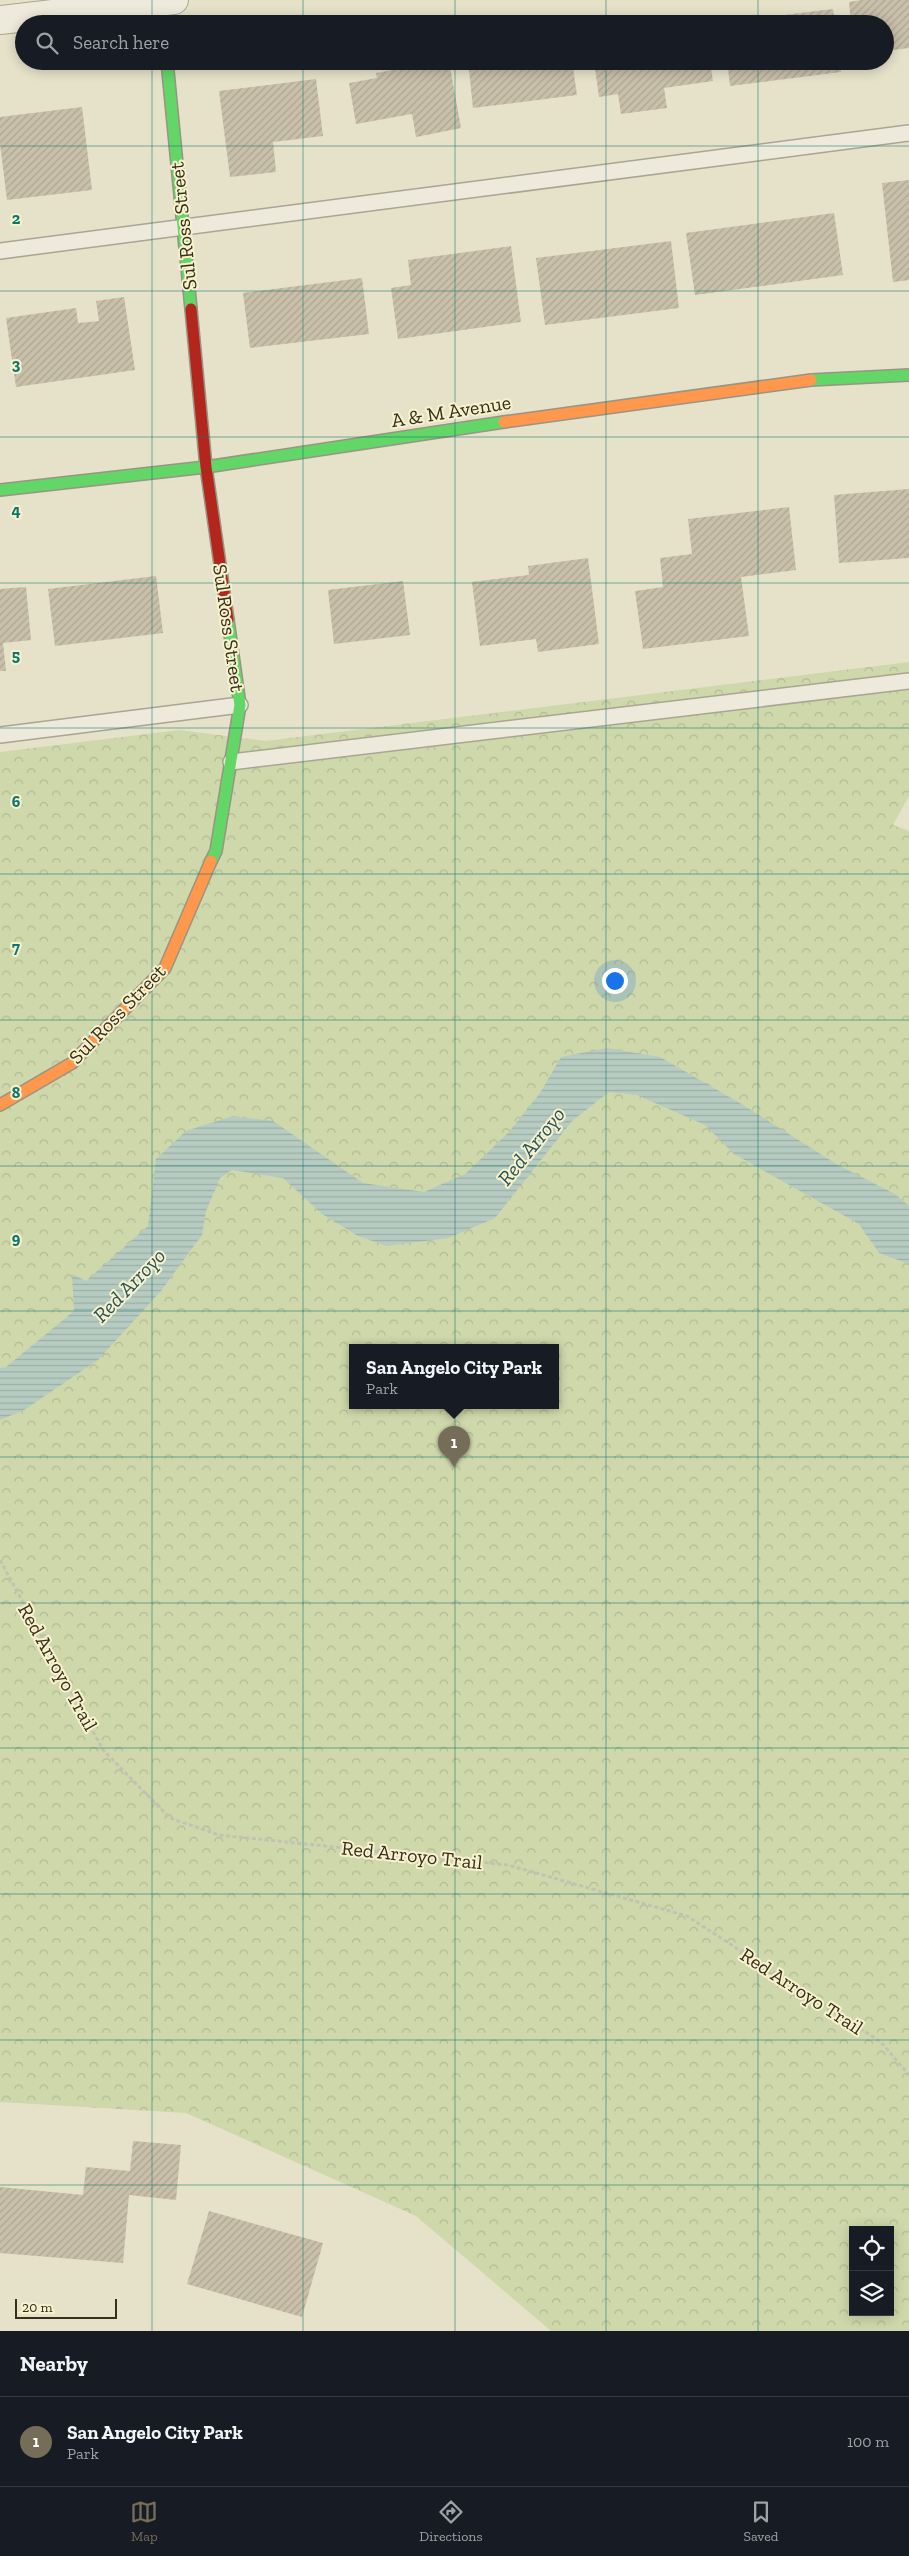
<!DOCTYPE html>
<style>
body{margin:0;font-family:"Zilla Slab",serif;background:#20242c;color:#f1f3f6}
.controls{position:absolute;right:15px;bottom:15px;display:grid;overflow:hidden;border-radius:0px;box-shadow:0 2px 12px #0003}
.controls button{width:45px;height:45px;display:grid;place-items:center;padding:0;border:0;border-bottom:1px solid #363941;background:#171b24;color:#f1f3f6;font:25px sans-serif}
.scale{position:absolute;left:15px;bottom:12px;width:102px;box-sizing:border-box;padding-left:5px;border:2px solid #382e1b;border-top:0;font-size:14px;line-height:18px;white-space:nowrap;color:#382e1b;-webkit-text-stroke:4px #f7f2ce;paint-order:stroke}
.you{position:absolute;left:614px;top:980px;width:18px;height:18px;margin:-12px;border:4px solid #fff;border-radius:50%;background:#1a73e8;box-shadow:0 0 0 8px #1a73e833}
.badge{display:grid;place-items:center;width:32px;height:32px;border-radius:50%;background:#756d58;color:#fff;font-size:16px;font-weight:700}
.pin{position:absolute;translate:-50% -41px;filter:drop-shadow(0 1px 2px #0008)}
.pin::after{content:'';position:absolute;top:26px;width:18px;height:15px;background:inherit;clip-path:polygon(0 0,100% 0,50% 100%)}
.popup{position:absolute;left:349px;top:1344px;width:210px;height:65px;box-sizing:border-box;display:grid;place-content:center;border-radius:0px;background:#171b24;filter:drop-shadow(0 1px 4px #0005);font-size:16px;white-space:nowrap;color:#9ea1a6}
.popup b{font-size:19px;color:#f1f3f6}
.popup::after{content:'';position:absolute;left:50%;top:100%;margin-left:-10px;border:10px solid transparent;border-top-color:#171b24}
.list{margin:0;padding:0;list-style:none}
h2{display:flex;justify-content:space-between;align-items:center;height:65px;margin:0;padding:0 20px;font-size:21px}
h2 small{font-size:16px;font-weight:400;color:#9ea1a6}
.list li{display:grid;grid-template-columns:32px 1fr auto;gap:15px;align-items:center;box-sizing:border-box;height:90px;padding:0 20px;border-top:1px solid #363941}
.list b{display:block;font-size:19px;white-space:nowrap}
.list p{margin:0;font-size:16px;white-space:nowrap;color:#9ea1a6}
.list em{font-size:16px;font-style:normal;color:#9ea1a6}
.icon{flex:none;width:28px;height:28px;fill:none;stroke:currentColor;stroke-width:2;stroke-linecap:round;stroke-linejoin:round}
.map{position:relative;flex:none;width:909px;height:2331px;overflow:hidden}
.search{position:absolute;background:#171b24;box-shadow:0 2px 12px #0003;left:15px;right:15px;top:15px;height:55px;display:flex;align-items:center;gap:12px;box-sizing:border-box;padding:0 18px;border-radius:28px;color:#9ea1a6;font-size:19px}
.sheet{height:155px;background:#171b24}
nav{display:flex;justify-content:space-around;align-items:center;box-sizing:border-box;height:70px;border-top:1px solid #363941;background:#171b24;font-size:14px;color:#9ea1a6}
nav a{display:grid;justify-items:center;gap:2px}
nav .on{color:#756d58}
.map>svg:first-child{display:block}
.forest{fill:url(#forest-crowns);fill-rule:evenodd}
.water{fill:url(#water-rules)}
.building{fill:url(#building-hatch)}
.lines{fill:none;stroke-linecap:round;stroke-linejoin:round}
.lane-casing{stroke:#a9a593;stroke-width:18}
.street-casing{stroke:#a9a593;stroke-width:30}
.fast-casing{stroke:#999483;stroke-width:14}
.slow-casing{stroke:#999483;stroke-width:14}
.jam-casing{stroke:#999483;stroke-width:14}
.path{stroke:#c4c1b3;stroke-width:3;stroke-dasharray:4 2.5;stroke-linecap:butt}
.lane{stroke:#edeadc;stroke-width:15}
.street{stroke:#edeadc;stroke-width:28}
.fast{stroke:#63d668;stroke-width:11}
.slow{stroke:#ff974d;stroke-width:11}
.jam{stroke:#b3261e;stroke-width:11}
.grid{fill:none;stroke:#0f766e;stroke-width:1;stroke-opacity:0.55}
.labels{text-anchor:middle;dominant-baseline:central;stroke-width:4;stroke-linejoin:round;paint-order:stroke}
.street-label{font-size:20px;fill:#382e1b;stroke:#f7f2ce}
.water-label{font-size:21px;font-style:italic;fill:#2a5359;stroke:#f7f2ce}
.grid-label{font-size:16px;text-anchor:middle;font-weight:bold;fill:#0f766e;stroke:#f7f2ce;stroke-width:4;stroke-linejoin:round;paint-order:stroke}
</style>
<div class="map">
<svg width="909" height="2331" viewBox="0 0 909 2331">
<defs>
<pattern id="forest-crowns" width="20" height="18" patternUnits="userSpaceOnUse" patternTransform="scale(1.25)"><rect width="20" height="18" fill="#cfd8ab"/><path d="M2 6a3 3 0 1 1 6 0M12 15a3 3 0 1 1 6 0" fill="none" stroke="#b2ba93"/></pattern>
<pattern id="water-rules" width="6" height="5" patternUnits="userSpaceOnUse" patternTransform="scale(1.25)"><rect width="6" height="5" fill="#b6cbc1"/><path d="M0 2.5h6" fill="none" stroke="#9dafa5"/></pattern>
<pattern id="building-hatch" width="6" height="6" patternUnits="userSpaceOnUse" patternTransform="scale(1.25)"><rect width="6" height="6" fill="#c9c0aa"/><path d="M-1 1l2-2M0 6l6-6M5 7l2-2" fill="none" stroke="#ada592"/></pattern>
</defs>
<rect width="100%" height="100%" fill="#e5e2c9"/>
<path class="forest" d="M909 662V796L893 825 909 831V2331H551L416 2216 186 2113 0 2102V752L179 730 265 741ZM353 1348H555V1406H353ZM853 2230H890V2312H853Z"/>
<path class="water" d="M607 1048 660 1057 740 1103 838 1165 895 1194 909 1206V1264L879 1253 859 1224 734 1154 705 1125 637 1095 609 1092 572 1121 495 1218 448 1238 387 1246 358 1236 322 1214 283 1178 232 1170 220 1178 206 1211 202 1235 161 1291 98 1360 24 1410 0 1420V1368L6 1367 74 1311 72 1274 86 1281 148 1226 156 1159 186 1131 233 1116 273 1121 363 1183 424 1192 465 1174 509 1132 540 1093 561 1057Z"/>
<path class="building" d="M861 0H909V48L885 51V24H851L849 2Z
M833 9 835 24H720V23Z
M441 61H449L461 128 416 137 412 114 356 124 349 83 377 78 376 73Z
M468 61H572L577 95 473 108Z
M594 61H710L713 81 664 88 667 108 621 114 618 94 599 97Z
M727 61H840L841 72 730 86Z
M316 79 323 136 273 142 276 172 230 177 219 91Z
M82 107 92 190 7 200 0 144V117Z
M909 180V280L893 282 882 183Z
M834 213 843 275 695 295 686 233Z
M671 241 679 308 545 325 536 258Z
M511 246 521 322 398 339 391 288 411 285 408 260Z
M362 278 369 334 250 348 243 293Z
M124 297 135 370 16 387 6 318 76 308 78 323 99 321 96 301Z
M909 489V558L839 563 834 495Z
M789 507 796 570 741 577 749 636 643 649 635 591 663 587 660 558 692 554 688 519Z
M588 558 599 644 538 652 536 639 480 646 472 582 529 575 528 566Z
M156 576 163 633 55 646 48 589Z
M403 581 410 635 334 644 328 590Z
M26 587 31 640 3 643 6 671H0V589Z
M133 2141 181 2145 176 2200 129 2195 123 2263 0 2253V2187L83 2195 86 2167 130 2171Z
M209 2211 323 2243 302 2317 187 2284Z"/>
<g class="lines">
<defs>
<path id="lane" d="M0 251 909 133
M0 735 240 705
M231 762 909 681"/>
<path id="street" d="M0 20 174 0"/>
<path id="fast" d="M167 61 191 309
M811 380 909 375
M0 490 206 467 504 422
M211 861 216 851 240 705 228 620"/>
<path id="slow" d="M504 422 811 380
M0 1105 72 1063 165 968 211 861"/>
<path id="jam" d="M191 309 206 467 228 620"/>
</defs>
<use href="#lane" class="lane-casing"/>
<use href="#street" class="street-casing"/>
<use href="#fast" class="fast-casing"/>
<use href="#slow" class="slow-casing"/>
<use href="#jam" class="jam-casing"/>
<path class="path" d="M0 1560 103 1750 170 1818 219 1835 508 1865 687 1916 881 2042 909 2075"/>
<use href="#lane" class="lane"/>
<use href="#street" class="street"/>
<use href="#fast" class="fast"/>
<use href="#slow" class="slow"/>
<use href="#jam" class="jam"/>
</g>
<path class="grid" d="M152 0V24M303 0V24M455 0V24M606 0V24M758 0V24M152 61V2331M303 61V2331M455 61V2331M606 61V2331M758 61V2331M0 146H909M0 291H909M0 437H909M0 583H909M0 728H909M0 874H909M0 1020H909M0 1166H909M0 1311H909M0 1457H909M0 1603H909M0 1748H909M0 1894H909M0 2040H909M0 2185H909"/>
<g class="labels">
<g class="street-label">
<text transform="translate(183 226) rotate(-96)">Sul Ross Street</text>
<text transform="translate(451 411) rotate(-9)">A &amp; M Avenue</text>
<text transform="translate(229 628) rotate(82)">Sul Ross Street</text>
<text transform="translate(117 1014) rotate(-46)">Sul Ross Street</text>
<text transform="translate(58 1667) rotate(61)">Red Arroyo Trail</text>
<text transform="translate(412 1855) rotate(6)">Red Arroyo Trail</text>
<text transform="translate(802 1991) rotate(33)">Red Arroyo Trail</text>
</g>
<g class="water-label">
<text transform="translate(531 1146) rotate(-51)">Red Arroyo</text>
<text transform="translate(129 1285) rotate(-46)">Red Arroyo</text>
</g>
</g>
<g class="grid-label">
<text x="16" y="224">2</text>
<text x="16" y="370">3</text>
<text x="16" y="516">4</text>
<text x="16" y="661">5</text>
<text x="16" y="807">6</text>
<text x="16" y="953">7</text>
<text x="16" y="1098">8</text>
<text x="16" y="1244">9</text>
</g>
</svg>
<div class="controls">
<button><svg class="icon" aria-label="locate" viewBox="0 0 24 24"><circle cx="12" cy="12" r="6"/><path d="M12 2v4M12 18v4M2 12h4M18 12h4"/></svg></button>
<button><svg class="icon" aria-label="layers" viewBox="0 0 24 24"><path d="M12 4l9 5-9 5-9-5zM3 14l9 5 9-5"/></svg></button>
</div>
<div class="scale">20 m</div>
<div class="you"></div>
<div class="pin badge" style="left:454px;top:1467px">1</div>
<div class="popup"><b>San Angelo City Park</b>Park</div>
<div class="search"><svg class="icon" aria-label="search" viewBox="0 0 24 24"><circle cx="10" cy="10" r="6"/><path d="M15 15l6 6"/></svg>Search here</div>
</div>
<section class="sheet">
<h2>Nearby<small></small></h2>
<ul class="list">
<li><span class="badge">1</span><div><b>San Angelo City Park</b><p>Park</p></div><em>100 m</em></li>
</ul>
</section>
<nav>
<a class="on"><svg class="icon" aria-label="map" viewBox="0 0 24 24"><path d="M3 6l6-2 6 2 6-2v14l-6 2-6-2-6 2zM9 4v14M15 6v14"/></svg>Map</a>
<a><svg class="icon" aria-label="directions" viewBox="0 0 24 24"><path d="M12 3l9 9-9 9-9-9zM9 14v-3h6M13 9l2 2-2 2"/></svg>Directions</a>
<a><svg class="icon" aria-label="saved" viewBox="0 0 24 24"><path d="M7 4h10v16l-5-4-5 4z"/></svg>Saved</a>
</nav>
